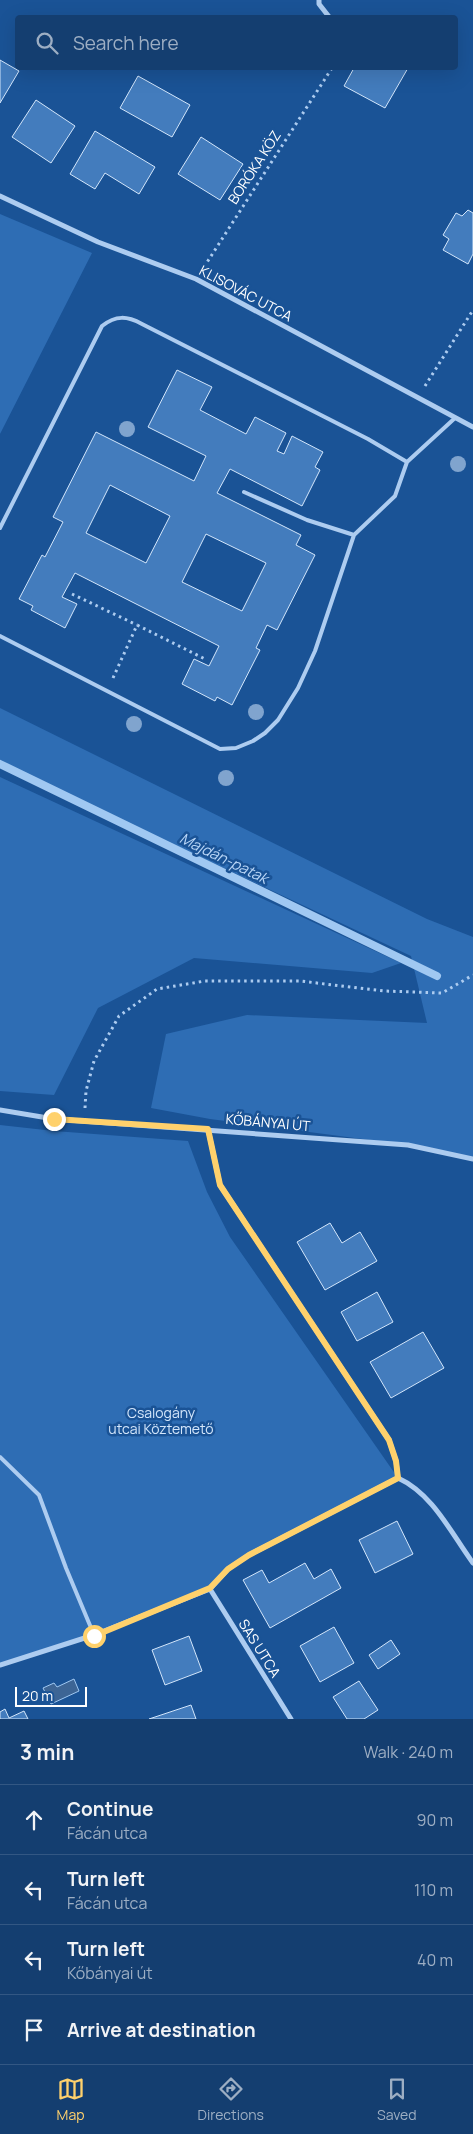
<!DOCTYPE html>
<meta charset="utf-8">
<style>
body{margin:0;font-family:Manrope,sans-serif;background:#214978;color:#f1f3f6}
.scale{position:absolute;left:15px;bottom:12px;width:72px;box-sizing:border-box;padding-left:5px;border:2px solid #fff;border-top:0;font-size:14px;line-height:18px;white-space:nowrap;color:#fff;-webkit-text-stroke:4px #1a5396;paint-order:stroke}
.stop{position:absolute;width:15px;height:15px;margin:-11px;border:4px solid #ffd16c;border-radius:50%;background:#fff}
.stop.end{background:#ffd16c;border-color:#fff;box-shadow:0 1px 5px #0008}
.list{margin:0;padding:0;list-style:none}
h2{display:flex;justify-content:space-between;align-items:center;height:65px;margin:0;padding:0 20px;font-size:21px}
h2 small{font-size:16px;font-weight:400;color:#9daec3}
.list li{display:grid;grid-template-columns:32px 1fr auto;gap:15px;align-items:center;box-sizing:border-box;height:70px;padding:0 20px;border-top:1px solid #335783}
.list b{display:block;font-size:19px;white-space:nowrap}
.list p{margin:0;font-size:16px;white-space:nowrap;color:#9daec3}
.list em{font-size:16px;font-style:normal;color:#9daec3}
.icon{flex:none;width:28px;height:28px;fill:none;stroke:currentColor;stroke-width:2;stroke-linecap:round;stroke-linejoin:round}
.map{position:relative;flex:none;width:473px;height:1719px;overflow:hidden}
.search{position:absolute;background:#143e70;box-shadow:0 5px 20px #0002;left:15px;right:15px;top:15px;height:55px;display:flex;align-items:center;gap:12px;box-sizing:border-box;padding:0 18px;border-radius:5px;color:#9daec3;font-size:19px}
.sheet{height:345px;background:#143e70}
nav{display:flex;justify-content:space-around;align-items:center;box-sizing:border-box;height:70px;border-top:1px solid #335783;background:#143e70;font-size:14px;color:#9daec3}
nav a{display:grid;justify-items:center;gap:2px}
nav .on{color:#ffd16c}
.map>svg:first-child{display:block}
.green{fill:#2e6db4}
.water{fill:#3d6595;stroke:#a0c8f2}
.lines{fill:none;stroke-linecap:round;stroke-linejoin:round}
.stream{stroke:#a0c8f2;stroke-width:8}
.building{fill:#437cbd;stroke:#d3e6fb;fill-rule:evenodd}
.path{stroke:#adccf0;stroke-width:3;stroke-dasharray:2.5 4;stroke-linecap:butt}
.service{stroke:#adccf0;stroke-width:4}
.minor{stroke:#adccf0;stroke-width:5}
.tree{fill:#80a4ce}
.route{stroke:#ffd16c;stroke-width:6}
.labels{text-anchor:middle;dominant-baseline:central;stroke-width:5;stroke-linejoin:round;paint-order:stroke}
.street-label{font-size:14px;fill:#fff;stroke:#1a5396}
.park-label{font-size:14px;fill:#d3e6fb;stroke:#1a5396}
.water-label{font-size:15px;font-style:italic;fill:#b9d6f7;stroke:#1a5396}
</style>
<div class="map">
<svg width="473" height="1719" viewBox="0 0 473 1719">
<rect width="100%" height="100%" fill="#1a5396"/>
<path class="green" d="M0 214 92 253 0 434Z
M0 708 427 919 473 937V1159L408 1145 210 1119 151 1108 166 1034 247 1015 427 1023 411 956 0 763Z
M0 777 401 963 372 973 194 958 98 1008 54 1095 0 1091Z
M0 1125 54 1131 188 1141 207 1192 230 1237 398 1478 228 1569 210 1589 94 1635 0 1665Z"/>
<path class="water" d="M74 1679 79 1691 51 1704 43 1688 54 1683 57 1687Z"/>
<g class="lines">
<path class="stream" d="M0 764 437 976"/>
</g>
<path class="building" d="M0 60 19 71 0 103Z
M354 68H408L385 108 344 86Z
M138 76 190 105 172 137 120 108Z
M36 100 75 126 51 163 12 137Z
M95 131 155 167 139 194 105 173 95 189 70 174Z
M201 137 243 164 220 200 178 174Z
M468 210 473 213V254L468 264 443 250 449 239 443 235 456 213 462 216Z
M177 370 212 387 200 410 246 434 255 417 286 433 277 451 284 454 292 436 323 452 315 467 320 470 302 506 230 469 217 493 301 535 296 545 315 555 277 630 267 625 256 648 260 650 232 705 217 697 215 701 182 684 194 659 209 666 219 646 75 573 62 597 77 604 65 628 31 610 33 606 19 599 42 555 45 557 63 522 53 517 96 432 194 481 206 456 148 427ZM110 485 170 516 146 563 86 533ZM206 534 266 563 242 611 182 582Z
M330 1223 342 1243 360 1232 377 1261 325 1290 297 1242Z
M377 1292 393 1322 357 1341 341 1312Z
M423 1332 444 1368 391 1398 370 1362Z
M397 1521 413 1554 375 1573 359 1540Z
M305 1563 314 1579 331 1569 341 1588 270 1628 243 1580 262 1570 269 1583Z
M334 1627 354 1663 320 1682 300 1646Z
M189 1636 202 1671 165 1685 152 1650Z
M391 1640 400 1654 378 1669 369 1655Z
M359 1681 378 1710 364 1719H347L333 1697Z
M191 1705 196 1719H149Z
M5 1709 9 1718 24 1711 28 1719H0V1712Z"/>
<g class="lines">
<path class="path" d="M204 267 332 68
M425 386 473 310
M72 594 137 625
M113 678 137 625 205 659
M85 1108 86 1091 94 1061 119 1016 157 989 205 981H300L384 991 442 993 473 975"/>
<path class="service" d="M244 492 307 520 354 535
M0 528 102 326C116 315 127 316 142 324L368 439 407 462
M0 636 220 749 236 748 253 741 265 733 278 720 298 688 315 651 354 535 395 496 407 462 455 418
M0 1457 39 1495 66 1568 94 1635"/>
<path class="minor" d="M319 0V4L330 18
M0 196 98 242 196 279 473 427
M0 1110 54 1119 408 1145 473 1159
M398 1478C433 1494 451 1533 473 1563
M210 1589 291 1719
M0 1665 94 1635 210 1589 228 1569 249 1555 398 1478 396 1461 389 1440 220 1185 208 1129"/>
</g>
<g class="tree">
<circle cx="127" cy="429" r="8"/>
<circle cx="458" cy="464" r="8"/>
<circle cx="256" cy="712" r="8"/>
<circle cx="134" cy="724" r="8"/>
<circle cx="226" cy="778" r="8"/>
</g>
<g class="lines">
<path class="route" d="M54 1119 208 1129 220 1185 389 1440 396 1461 398 1478 249 1555 228 1569 210 1588 94 1636"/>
</g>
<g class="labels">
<g class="street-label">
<text transform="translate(254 167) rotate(-57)">BORÓKA KÖZ</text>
<text transform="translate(246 293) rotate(28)">KLISOVÁC UTCA</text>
<text transform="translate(268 1122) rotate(5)">KŐBÁNYAI ÚT</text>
<text transform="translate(260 1648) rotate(58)">SAS UTCA</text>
</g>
<g class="park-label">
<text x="161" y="1412">Csalogány<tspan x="161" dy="16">utcai Köztemető</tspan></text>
</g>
<g class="water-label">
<text transform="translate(224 858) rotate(26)">Majdán-patak</text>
</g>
</g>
</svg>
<div class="scale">20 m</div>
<div class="stop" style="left:94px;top:1636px"></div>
<div class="stop end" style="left:54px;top:1119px"></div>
<div class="search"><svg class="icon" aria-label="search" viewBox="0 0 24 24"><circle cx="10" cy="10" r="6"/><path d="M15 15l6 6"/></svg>Search here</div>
</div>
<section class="sheet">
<h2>3 min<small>Walk · 240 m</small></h2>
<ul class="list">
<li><svg class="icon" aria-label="ahead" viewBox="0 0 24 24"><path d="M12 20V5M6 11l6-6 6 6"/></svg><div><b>Continue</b><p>Fácán utca</p></div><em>90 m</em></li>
<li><svg class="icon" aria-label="left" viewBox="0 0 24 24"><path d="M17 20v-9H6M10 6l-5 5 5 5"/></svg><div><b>Turn left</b><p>Fácán utca</p></div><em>110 m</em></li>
<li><svg class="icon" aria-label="left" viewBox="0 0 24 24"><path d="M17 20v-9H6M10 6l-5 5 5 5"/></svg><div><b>Turn left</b><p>Kőbányai út</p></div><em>40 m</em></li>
<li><svg class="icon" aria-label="arrive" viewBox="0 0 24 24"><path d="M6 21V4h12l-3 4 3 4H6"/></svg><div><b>Arrive at destination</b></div></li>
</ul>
</section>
<nav>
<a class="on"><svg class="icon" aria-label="map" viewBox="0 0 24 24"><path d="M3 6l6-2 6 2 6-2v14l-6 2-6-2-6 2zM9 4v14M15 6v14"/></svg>Map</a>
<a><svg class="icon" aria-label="directions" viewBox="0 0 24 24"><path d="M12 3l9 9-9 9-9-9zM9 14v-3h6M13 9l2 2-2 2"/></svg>Directions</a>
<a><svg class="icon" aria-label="saved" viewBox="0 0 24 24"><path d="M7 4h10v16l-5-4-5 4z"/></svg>Saved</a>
</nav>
